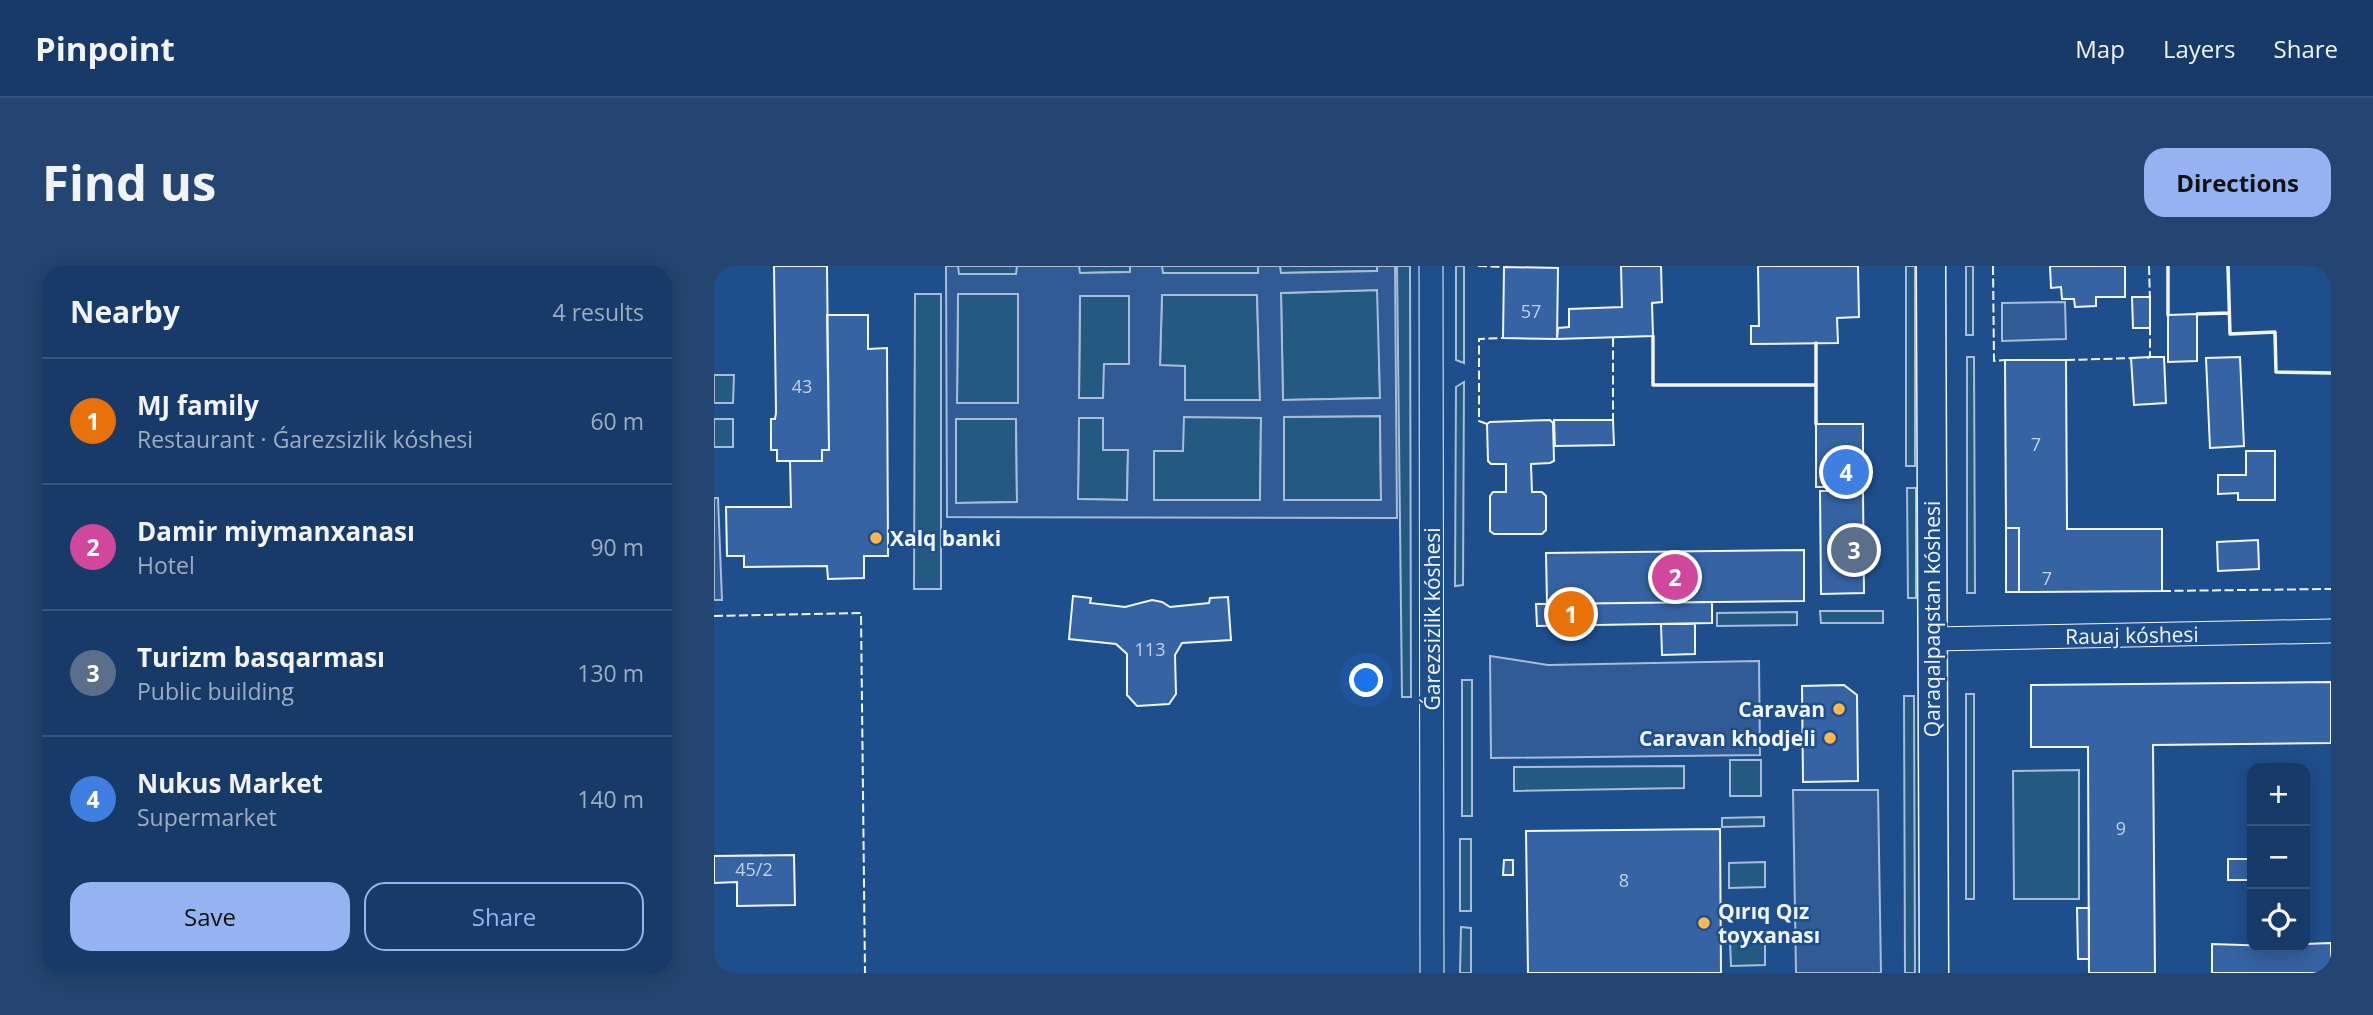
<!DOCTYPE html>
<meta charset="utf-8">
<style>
body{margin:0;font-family:"Open Sans",sans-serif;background:#244571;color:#f1f3f6}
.controls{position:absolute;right:21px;bottom:21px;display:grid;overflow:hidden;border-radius:14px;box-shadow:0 4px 18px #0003}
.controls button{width:63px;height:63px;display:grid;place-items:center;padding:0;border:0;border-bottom:2px solid #36547d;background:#173a69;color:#f1f3f6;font:35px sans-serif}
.you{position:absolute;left:653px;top:415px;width:24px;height:24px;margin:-18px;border:5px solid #fff;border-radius:50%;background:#1a73e8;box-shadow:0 0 0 10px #1a73e833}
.badge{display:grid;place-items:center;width:46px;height:46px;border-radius:50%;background:#95b2f1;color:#fff;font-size:23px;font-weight:700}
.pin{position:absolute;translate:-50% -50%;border:4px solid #fff;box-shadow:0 2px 7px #0006}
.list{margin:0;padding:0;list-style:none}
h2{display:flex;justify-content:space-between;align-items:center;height:91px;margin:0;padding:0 28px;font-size:30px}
h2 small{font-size:23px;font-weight:400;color:#9eadc0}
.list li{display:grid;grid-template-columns:46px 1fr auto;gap:21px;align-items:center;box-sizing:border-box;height:126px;padding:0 28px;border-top:2px solid #36547d}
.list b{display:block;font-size:26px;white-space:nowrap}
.list p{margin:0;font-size:23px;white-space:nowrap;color:#9eadc0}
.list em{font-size:23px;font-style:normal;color:#9eadc0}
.actions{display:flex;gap:14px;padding:21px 28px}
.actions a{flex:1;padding:16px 0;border:2px solid #95b2f1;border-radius:21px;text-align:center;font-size:24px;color:#95b2f1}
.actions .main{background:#95b2f1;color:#111}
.icon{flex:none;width:38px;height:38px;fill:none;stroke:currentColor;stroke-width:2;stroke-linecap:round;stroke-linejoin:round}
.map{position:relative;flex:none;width:1617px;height:707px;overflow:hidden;border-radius:21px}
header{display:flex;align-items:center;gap:42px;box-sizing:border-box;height:98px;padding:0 35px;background:#173a69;border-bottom:2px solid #36547d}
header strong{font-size:33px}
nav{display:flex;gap:38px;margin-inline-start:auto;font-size:24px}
.intro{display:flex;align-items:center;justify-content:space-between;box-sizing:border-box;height:168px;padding:0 42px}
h1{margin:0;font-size:49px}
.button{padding:18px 32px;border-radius:21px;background:#95b2f1;color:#111;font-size:24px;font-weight:700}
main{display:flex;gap:42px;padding:0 42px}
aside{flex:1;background:#173a69;border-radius:21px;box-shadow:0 4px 18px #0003}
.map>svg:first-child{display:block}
.green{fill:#245a82;stroke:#a8bbd7;stroke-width:2}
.parking{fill:#305b95;stroke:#a8bbd7;stroke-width:2;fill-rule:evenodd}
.building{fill:#3563a3;stroke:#f2f6ff;stroke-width:2}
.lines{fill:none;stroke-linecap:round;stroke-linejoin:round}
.minor-casing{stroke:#f2f6ff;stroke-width:25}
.tertiary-casing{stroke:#f2f6ff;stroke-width:31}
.minor{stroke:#1f4e8c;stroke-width:23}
.tertiary{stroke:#1f4e8c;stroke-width:28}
.fence{stroke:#f2f6ff;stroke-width:2;stroke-dasharray:9 3.5;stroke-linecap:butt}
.wall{stroke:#f2f6ff;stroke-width:3.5}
.poi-dot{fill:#ffb74d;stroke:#1f4e8c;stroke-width:2.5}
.labels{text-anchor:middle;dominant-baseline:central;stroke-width:5;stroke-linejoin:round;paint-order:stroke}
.number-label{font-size:18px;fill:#c3d1e8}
.poi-label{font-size:21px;font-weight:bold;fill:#f2f6ff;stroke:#1f4e8c;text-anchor:start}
.street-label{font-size:21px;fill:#f2f6ff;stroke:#1f4e8c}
</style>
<header>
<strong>Pinpoint</strong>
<nav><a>Map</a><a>Layers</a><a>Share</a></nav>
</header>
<div class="intro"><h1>Find us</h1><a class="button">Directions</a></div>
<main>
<aside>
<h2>Nearby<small>4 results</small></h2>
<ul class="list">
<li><span class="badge" style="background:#e8710a">1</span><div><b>MJ family</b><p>Restaurant · Ǵarezsizlik kóshesi</p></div><em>60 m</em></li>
<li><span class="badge" style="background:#d1479c">2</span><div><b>Damir miymanxanası</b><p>Hotel</p></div><em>90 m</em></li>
<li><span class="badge" style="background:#5c6f8a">3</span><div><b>Turizm basqarması</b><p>Public building</p></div><em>130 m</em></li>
<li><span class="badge" style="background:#3f7fe0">4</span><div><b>Nukus Market</b><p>Supermarket</p></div><em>140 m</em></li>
</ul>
<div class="actions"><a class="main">Save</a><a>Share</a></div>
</aside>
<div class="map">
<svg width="1617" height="707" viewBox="0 0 1617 707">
<rect width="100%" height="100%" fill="#1f4e8c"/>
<path class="green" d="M244 0H303V8H244Z
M365 0H416V6L365 7Z
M448 0H544V7H448Z
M566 0H663L664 5 566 7Z
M683 0H696L697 431H688Z
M742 0H750V97L742 94Z
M1192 0H1201V200H1192Z
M1252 0H1259V69H1252Z
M664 24 666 132 569 134 567 27Z
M201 28H227V323H200Z
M244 28H304V137H243Z
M366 29 415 30V98L390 132H365Z
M448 29H543L546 134H471L446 99Z
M1253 91H1260L1261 327H1253Z
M0 109H20L19 137H0Z
M750 116 749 319 741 320 742 121Z
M666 150 667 234H570V151Z
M470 151H547L546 234H440V185Z
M365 152H390L414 184 413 234 364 233Z
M0 153H19V181H0Z
M242 153H302L303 236 242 237Z
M1193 222H1202V332H1194Z
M1106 345H1169V357H1107Z
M1083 346V359L1003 360V347Z
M748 414H758V550H748Z
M1252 428H1260V633H1252Z
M1190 430H1200L1201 707H1191Z
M1016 494H1047V530H1016Z
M970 500V522L800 525V501Z
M1365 504V633H1300L1299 505Z
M1050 551V560L1008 561V552Z
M746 573H757V645H746Z
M1051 596V621L1015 622V597Z
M747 661 757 662V707H746Z
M1051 674V699L1017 700 1016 675Z"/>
<path class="parking" d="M232 0H244L245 8H302L303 0H365L366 7 416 6V0H448L449 7H544V0H566L567 7 663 5V0H681L683 252 233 251ZM663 24 666 132 569 134 567 27ZM244 28H304V137H243ZM448 29H543L546 134H471V100L446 99ZM366 30H415V98H390L389 132H365ZM666 150 667 234H570V151ZM470 151 547 152 546 234H440V185H469ZM365 152H389V184H414L413 234 364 233ZM242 153H302L303 236 242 237Z
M1351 36 1352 73 1288 75V37Z
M0 232H4L8 334H0Z
M776 390 834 399 1045 395 1046 489 777 492Z
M1079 524H1164L1167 707H1082Z"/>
<path class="building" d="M60 0H113L115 184H108V195H63V184H57V153H61L62 147Z
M907 0H947L948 36 938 37 939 70 843 73 844 62 855 61V43L908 41Z
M1044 0H1144L1145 51 1123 52 1124 77 1037 78V60H1045Z
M1336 0H1411V31H1382V40L1361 41 1360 33H1348L1347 21 1337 22Z
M790 1 844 2 843 73 789 72Z
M1418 31H1436V62H1419Z
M1483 48V95L1454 96V49Z
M113 49H154V83L173 82 174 290H150V312L114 313 113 300 30 301V290H13L12 241H77L76 195H108V184H115Z
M1436 91H1450L1452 137 1420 139 1417 92Z
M1526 91 1530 180 1496 182 1492 92Z
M1291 94H1352L1353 263H1448V325L1305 326V262H1292Z
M836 154 839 157 840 195 836 197 817 198 818 226H828L832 230V264L828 268H780L776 265V230L779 226H792V198H777L774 195 773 158 776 156Z
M840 154H899L900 179 841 180Z
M1102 158H1149V221H1102Z
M1532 185H1561V234H1524V227L1504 228V209H1532Z
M1106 225H1149L1150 327 1107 328Z
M1292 262H1305V326H1292Z
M1544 274 1545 303 1504 305 1503 276Z
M1090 284V335L833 338 832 287Z
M359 330 377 332 376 337 411 341 438 334 448 336 456 341 495 337 496 332 514 331 517 374 468 377 461 389 462 428 455 438 423 440 413 429V388L402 378 355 373Z
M998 336V357L823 360 822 338Z
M947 358H981V388L948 389Z
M1617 416V477L1439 479 1441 707H1375L1374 481H1317V419Z
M1130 419 1143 429 1144 515 1089 516 1088 420Z
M1006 563 1007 707H814L812 565Z
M80 589 81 639 23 640V616L0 617V590Z
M1514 593H1538V614H1514Z
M790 594H799V609H789Z
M1363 642H1375V693H1364Z
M1617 677V707H1498V678L1591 681V678Z"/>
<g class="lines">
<defs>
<path id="minor" d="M717 0 718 707
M1219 373 1617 365"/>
<path id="tertiary" d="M1217 0 1220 707"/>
</defs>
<use href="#minor" class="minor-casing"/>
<use href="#tertiary" class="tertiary-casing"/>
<use href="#minor" class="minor"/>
<use href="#tertiary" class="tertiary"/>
<path class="fence" d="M764 0 790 1
M1279 0 1280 95 1291 94
M1435 0 1436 35
M899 72V154
M1433 92 1436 91V59
M1352 94 1422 92
M773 158 765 155V73L789 72
M1448 325 1617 323
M0 350 147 347 151 707"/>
<path class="wall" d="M1514 0 1516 68 1561 66 1562 106 1617 107
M1483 48 1515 47
M1454 49V0
M939 70V119H1102
M1102 77V158"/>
</g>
<g class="poi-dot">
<circle cx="162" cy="272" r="7"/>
<circle cx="1125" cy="443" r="7"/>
<circle cx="1116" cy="472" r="7"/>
<circle cx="990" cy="657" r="7"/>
</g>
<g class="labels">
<g class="number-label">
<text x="817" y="45">57</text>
<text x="88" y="120">43</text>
<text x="1322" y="178">7</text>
<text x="1333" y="312">7</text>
<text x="436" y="383">113</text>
<text x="1407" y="562">9</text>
<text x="40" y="603">45/2</text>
<text x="910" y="614">8</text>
</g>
<g class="poi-label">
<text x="176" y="272">Xalq banki</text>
<text x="1111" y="443" text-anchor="end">Caravan</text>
<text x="1102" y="472" text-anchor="end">Caravan khodjeli</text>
<text x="1004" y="645">Qırıq Qız<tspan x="1004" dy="24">toyxanası</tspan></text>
</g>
<g class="street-label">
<text transform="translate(718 353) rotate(-90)">Ǵarezsizlik kóshesi</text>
<text transform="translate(1218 353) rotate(-90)">Qaraqalpaqstan kóshesi</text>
<text transform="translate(1418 369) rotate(-1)">Rauaj kóshesi</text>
</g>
</g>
</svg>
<div class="controls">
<button>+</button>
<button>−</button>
<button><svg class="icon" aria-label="locate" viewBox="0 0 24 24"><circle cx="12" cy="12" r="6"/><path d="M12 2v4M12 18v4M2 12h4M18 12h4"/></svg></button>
</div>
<div class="you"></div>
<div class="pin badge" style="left:857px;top:348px;background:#e8710a">1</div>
<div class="pin badge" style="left:961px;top:311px;background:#d1479c">2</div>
<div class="pin badge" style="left:1140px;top:284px;background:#5c6f8a">3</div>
<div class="pin badge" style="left:1132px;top:206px;background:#3f7fe0">4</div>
</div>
</main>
